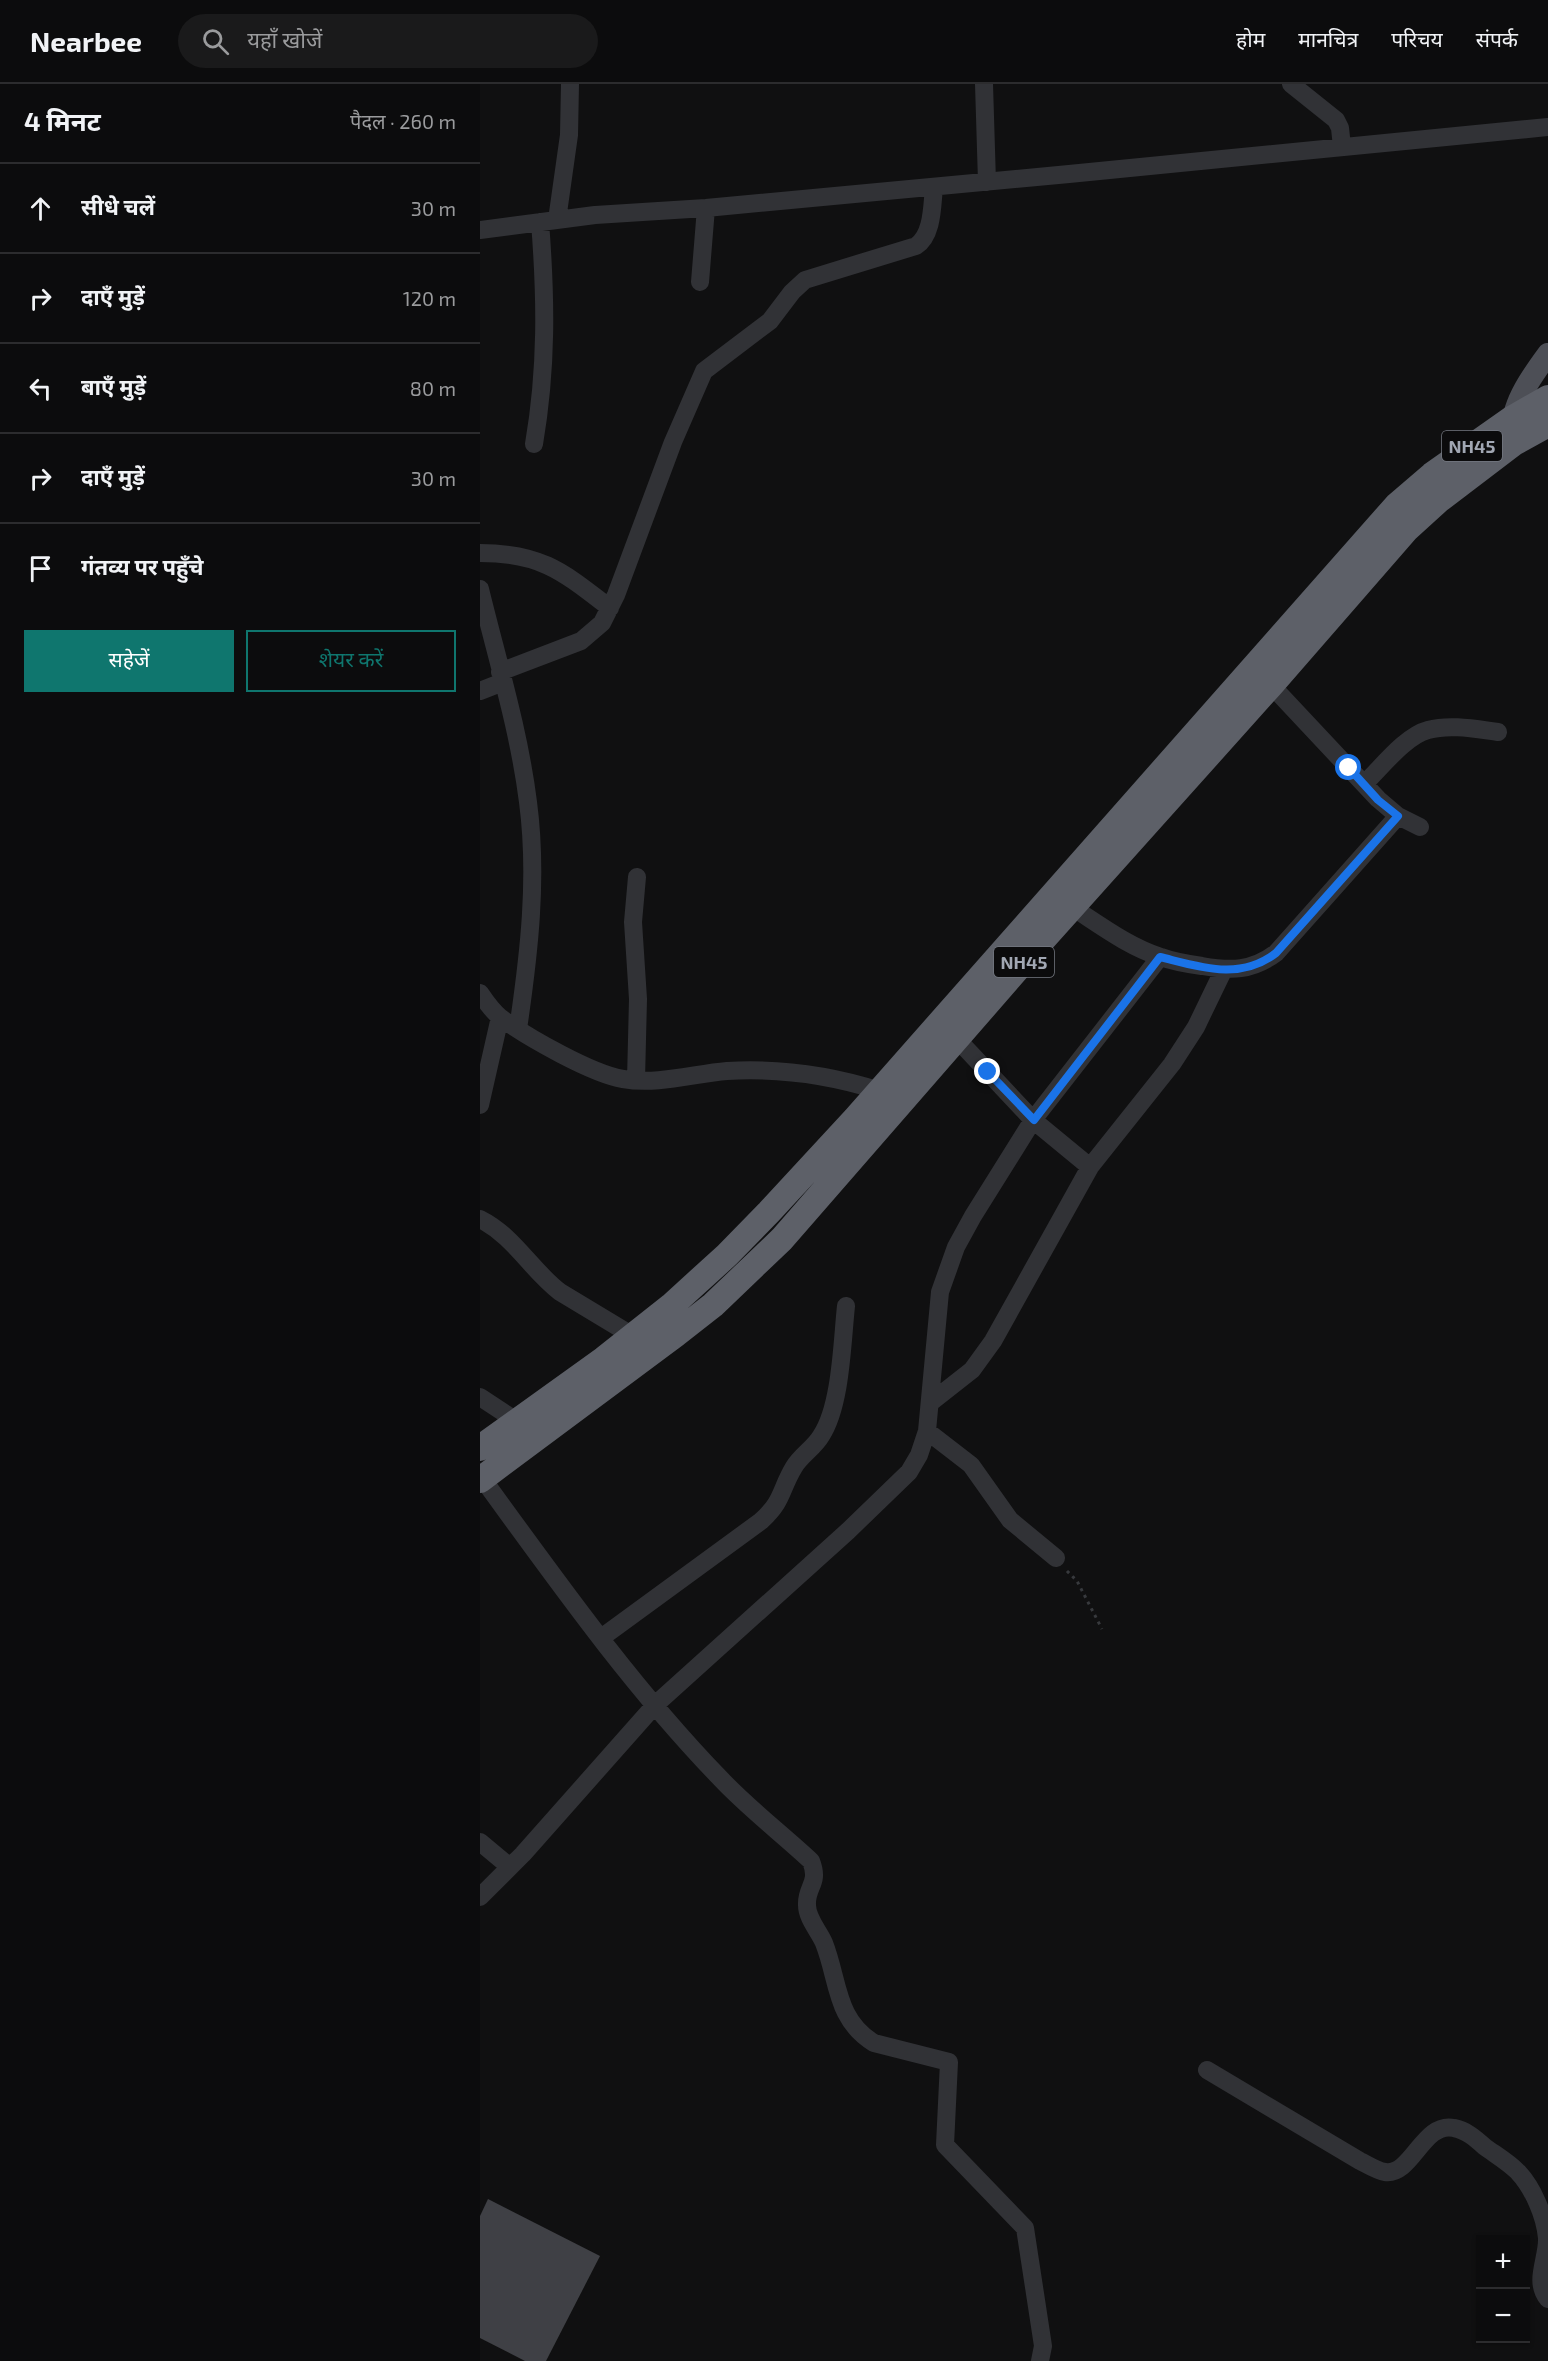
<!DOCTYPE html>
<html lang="hi">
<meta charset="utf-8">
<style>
body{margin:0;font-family:"Exo 2","Noto Sans Devanagari",sans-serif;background:#1a1a1b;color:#f1f3f6}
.controls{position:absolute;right:18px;bottom:18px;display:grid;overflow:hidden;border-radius:0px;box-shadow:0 2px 4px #0004}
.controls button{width:54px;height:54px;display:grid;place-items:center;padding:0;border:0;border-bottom:2px solid #2c2c2e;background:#0c0c0d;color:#f1f3f6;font:30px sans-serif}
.stop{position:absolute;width:18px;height:18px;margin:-14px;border:4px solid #1a73e8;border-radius:50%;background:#fff}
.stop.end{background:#1a73e8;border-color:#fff;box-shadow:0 2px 6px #0008}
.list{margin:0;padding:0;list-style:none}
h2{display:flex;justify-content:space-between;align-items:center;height:78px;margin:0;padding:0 24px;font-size:26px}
h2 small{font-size:20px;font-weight:400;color:#9a9b9d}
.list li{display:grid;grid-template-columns:39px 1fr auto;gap:18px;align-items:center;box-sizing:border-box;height:90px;padding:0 24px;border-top:2px solid #2c2c2e}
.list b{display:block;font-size:22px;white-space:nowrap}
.list em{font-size:20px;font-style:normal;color:#9a9b9d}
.actions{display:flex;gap:12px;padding:18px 24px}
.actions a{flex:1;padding:14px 0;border:2px solid #0f766e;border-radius:0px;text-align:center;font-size:21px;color:#0f766e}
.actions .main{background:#0f766e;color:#fff}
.icon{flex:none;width:33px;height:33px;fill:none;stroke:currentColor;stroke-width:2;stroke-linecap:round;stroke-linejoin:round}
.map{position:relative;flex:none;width:1068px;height:2277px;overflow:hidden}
header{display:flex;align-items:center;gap:36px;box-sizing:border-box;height:84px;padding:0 30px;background:#0c0c0d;border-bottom:2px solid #2c2c2e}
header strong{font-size:28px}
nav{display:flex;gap:33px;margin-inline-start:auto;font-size:21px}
.search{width:420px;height:54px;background:#1a1a1b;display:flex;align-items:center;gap:15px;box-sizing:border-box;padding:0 21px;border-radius:33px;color:#9a9b9d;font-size:22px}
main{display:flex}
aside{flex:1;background:#0c0c0d}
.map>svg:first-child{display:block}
.building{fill:#3f4045}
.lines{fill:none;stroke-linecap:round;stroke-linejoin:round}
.path{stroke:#37393d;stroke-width:3;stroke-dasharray:3 4.5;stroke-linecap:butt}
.minor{stroke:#313236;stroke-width:18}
.major{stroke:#4d4f56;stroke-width:22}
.highway{stroke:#5d6068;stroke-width:26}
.route{stroke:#1a73e8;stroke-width:8}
.labels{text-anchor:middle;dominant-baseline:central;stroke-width:5;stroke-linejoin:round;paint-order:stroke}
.shield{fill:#0b0b0c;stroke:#747881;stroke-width:1.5}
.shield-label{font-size:18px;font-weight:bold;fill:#a1a7b3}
</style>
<header>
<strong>Nearbee</strong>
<div class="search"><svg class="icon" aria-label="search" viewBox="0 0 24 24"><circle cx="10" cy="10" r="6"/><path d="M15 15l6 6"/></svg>यहाँ खोजें</div>
<nav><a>होम</a><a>मानचित्र</a><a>परिचय</a><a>संपर्क</a></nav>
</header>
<main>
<aside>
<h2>4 मिनट<small>पैदल · 260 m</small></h2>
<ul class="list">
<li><svg class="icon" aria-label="ahead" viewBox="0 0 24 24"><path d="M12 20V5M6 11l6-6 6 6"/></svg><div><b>सीधे चलें</b></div><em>30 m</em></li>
<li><svg class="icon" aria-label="right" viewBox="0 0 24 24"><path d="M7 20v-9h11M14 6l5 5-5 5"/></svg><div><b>दाएँ मुड़ें</b></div><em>120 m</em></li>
<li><svg class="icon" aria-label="left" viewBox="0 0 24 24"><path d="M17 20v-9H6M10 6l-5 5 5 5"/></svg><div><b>बाएँ मुड़ें</b></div><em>80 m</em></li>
<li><svg class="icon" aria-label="right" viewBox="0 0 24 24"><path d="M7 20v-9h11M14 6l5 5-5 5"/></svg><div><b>दाएँ मुड़ें</b></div><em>30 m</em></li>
<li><svg class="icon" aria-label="arrive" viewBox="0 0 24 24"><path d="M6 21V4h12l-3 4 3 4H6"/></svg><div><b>गंतव्य पर पहुँचे</b></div></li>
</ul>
<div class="actions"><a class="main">सहेजें</a><a>शेयर करें</a></div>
</aside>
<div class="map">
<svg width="1068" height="2277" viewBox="0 0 1068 2277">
<rect width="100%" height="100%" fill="#101011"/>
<path class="building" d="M8 2115 120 2172 66 2277H45L0 2254V2132Z"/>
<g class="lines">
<path class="path" d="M587 1487 597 1497 622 1545"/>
<path class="minor" d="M504 0 507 98
M811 0 856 36 860 44 862 63
M77 136 89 51 90 0
M0 146 115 131 226 124 589 90 1068 43
M220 198 226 124
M54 360C67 284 66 215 60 138
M0 469C62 469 83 488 130 524
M0 505C17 575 39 646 48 718 58 794 49 870 38 945
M20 588 101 557 122 539 136 511 193 358 224 287 290 237 312 208 325 196 436 162C453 151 452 121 454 103
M791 601 898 715 918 732 940 743
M0 607 23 598
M884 700C901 684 925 652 948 646 970 640 995 645 1018 648
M592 823C620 841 649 863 681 873 694 878 708 880 722 882 751 887 772 887 796 869L918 732
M0 909C6 918 12 927 21 934 47 953 112 990 143 995 177 1001 213 990 247 987 300 984 350 991 400 1007
M477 955 553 1036 610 1083
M156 996 158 915 153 838 157 793
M0 1021 20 933
M0 1135C34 1152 51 1186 80 1208L153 1252
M0 1313 38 1338
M450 1319 492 1286 513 1257 610 1083 692 980 716 943 744 885
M447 1347 491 1381 530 1436 576 1474
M2 1394C77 1497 151 1602 240 1694 268 1724 301 1749 331 1777 340 1800 326 1802 327 1821 327 1835 339 1847 344 1859 359 1897 355 1935 394 1959L469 1978 465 2061 545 2144 563 2262 560 2277
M121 1554 281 1437C304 1416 300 1406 314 1383 321 1371 334 1364 341 1352 361 1322 362 1259 366 1222
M0 1758 30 1783
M0 1813 43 1770 175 1621 368 1447 429 1388 439 1371 447 1347 460 1208 476 1163 493 1132 553 1036 680 873
M727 1986 880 2077C888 2081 897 2087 905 2088 932 2092 943 2037 974 2044 986 2046 996 2055 1005 2063 1016 2071 1028 2078 1038 2088 1053 2104 1065 2132 1067 2154 1068 2175 1053 2197 1068 2215"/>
<path class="major" d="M1033 343C1032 319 1054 289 1068 270"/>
<path class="highway" d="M0 1364 124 1275 191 1222 247 1171 289 1128 375 1035 917 421 952 391 1033 334 1068 314
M0 1396 196 1250 233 1221 302 1155 558 861 791 601 926 446 959 416 1034 359 1068 340"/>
</g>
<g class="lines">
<path class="route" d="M508 988 554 1036 680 873C721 883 760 897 796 869L918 732 898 716 869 684"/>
</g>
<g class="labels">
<g class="shield">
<rect x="962" y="347" width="60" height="30" rx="4.5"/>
<rect x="514" y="863" width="60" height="30" rx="4.5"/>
</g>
<g class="shield-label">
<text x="992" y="362">NH45</text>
<text x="544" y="878">NH45</text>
</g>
</g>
</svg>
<div class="controls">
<button>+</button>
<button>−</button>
</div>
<div class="stop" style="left:869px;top:684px"></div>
<div class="stop end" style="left:508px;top:988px"></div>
</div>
</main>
